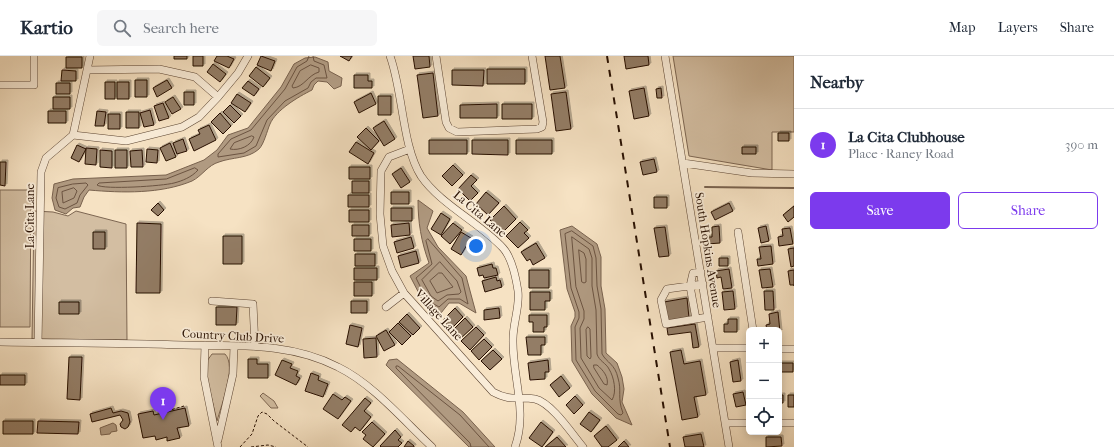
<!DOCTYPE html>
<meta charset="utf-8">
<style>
body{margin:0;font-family:"IM FELL French Canon",serif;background:#f6f6f7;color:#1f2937}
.controls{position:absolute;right:12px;bottom:12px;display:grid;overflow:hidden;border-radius:6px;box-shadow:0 2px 10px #0003}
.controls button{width:36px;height:36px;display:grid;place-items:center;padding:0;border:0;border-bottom:1px solid #e0e1e3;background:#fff;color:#1f2937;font:20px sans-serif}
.you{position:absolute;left:476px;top:190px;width:14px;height:14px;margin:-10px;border:3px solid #fff;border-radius:50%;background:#1a73e8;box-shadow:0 0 0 6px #1a73e833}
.badge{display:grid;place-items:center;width:26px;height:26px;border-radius:50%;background:#7c3aed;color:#fff;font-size:13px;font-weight:700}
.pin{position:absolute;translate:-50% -33px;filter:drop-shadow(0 1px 2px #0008)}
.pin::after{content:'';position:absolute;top:21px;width:14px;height:12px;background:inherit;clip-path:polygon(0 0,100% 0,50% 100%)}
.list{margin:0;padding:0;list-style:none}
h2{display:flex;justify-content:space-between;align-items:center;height:52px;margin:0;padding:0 16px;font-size:17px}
h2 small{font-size:13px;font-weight:400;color:#747a83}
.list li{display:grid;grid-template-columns:26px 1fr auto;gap:12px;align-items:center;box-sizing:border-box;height:72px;padding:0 16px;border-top:1px solid #e0e1e3}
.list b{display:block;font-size:15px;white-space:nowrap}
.list p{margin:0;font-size:13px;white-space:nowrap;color:#747a83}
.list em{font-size:13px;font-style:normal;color:#747a83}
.actions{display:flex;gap:8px;padding:12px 16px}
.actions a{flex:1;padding:9px 0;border:1px solid #7c3aed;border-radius:6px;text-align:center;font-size:14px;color:#7c3aed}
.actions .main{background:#7c3aed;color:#fff}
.icon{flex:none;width:22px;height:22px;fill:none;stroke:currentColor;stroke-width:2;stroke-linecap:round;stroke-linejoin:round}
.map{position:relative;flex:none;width:794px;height:391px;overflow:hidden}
header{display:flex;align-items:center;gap:24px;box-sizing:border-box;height:56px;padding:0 20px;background:#fff;border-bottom:1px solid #e0e1e3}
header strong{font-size:19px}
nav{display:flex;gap:22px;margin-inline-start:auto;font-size:14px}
.search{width:280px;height:36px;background:#f6f6f7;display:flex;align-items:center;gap:10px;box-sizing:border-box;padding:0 14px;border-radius:6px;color:#747a83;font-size:15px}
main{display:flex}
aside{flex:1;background:#fff}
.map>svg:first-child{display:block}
.green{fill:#d3bea2;stroke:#7d6652}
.water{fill:#b09a81;stroke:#79624e}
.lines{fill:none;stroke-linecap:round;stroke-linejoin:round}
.shore{stroke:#6c5441;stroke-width:1}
.stream{stroke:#79624e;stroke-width:2}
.building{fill:#937d66;stroke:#270f01;filter:url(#shadow)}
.minor-casing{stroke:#5b4432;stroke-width:8}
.path{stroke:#270f01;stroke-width:1;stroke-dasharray:3 2;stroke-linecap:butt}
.minor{stroke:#f9ecd8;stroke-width:7}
.rail{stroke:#270f01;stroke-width:2;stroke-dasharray:7 7;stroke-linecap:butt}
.labels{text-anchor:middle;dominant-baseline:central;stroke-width:3.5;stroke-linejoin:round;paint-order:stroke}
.street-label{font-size:12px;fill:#270f01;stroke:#f9ecd8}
</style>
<header>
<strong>Kartio</strong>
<div class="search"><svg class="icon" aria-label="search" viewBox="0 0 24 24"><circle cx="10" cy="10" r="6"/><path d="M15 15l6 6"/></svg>Search here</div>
<nav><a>Map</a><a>Layers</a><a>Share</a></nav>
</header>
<main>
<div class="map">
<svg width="794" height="391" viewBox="0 0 794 391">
<defs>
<filter id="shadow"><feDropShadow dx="2" dy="-2" stdDeviation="0" flood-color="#0004"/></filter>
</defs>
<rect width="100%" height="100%" fill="#f6e2c3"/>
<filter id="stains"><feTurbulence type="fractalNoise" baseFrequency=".005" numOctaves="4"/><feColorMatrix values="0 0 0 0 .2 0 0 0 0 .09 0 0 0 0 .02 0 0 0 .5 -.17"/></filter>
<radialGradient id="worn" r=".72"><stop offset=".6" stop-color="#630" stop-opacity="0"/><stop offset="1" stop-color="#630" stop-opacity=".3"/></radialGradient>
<path class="green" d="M673 0H794V76H772V114L689 100Z
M0 134H31L30 271H0Z
M34 155 53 156 68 160 76 155 126 168 127 284 32 283Z
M212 298H225C237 310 221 350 217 365L207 323V305Z
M263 337 274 345 278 352H271L260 340Z"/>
<path class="water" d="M315 1 328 6 329 15 342 22 341 30 334 33 327 26 318 25 314 29 312 34C298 41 276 54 270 68 267 75 264 88 259 93 248 103 232 101 219 106 208 109 202 120 192 125 161 138 122 137 89 134L84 141 80 151 73 152 66 158 55 154 52 142 54 128 73 123 166 119 204 104 217 94 228 79 248 72 281 31 294 8 305 2Z
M418 144 433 155 427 172 438 191 466 220 476 257 459 247H449L441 257 424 247 410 220 429 207C421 185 418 166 418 144Z
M572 170 597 188 601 201V230L605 253 606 297 617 307 622 321 624 333 622 346 632 369 616 362 592 338 572 305 571 270 575 261V256L567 233 560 174Z
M397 303 463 356 495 391H469L386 309 389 304Z
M113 367 116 369 117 375 111 376 110 378 101 379 100 372Z"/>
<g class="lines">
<path class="shore" d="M309 0 307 5 297 11 285 33 251 74 231 83 218 98V101L244 97 256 90 267 64 285 45 308 32 311 26 316 22H327L324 9 314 5 313 0
M311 9 319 12V16C308 19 304 31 293 32L292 30 300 15Z
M252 80 254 81C251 90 239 95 230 93L234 87Z
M195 112 198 114C192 121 182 125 174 127 163 130 104 134 97 129L99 127 166 123Z
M73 128 86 127 88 129 80 139 77 147 65 153 59 151 56 142 58 132Z
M74 132 77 135 74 142 63 147 62 136Z
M572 175 593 190 596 202 597 230 601 253 602 298C607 307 615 308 618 322 622 335 617 342 623 357L621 359 618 358 595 335 576 304 575 271 579 262V256L571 232 565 178Z
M572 181 589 193 592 202V230L596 254 597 298C599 305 606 307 609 313 614 321 617 336 612 344L599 332 581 302 580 272 584 263V255L576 231Z
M428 183 462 222 468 248 460 243H448L439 251 427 244 416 222 432 208 426 185Z
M579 194 584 197 586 203V226L584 227 582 226Z
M440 206 457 225 461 236 459 238 447 239 438 245 431 240 422 224Z
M439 217H442L453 231 437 237 430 225Z
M588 271 590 273 591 301 590 303 587 300 586 274Z
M594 309H597C603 314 609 321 607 329L604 328 594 312Z
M471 391 470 387 396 312V310H398L460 359 489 391"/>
<path class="stream" d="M705 131 794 132"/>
</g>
<path class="building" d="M174 0H187V3H174Z
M193 0H203V10H193Z
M217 0H227L234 3 229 12 214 5Z
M261 0 275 5 271 15 257 9Z
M340 0H352L349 5Z
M413 0H429L430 11 415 13Z
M545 0H560L565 32 550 34Z
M624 0H648L649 9 626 13Z
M66 1H82V12H66Z
M213 8 226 18 220 26 207 16Z
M256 11 270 22 263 31 249 20Z
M487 13H525V28H487Z
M62 14 76 15V25H61Z
M452 14H484L483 30 452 29Z
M433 17 438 60 423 62 417 19Z
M354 19H368V25H372V32H354Z
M135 24H147V41H135Z
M167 24 172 32 157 41 153 32Z
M248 25 259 33 254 40 242 32Z
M105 26H115V43H105Z
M117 26H129V43H117Z
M56 27H70V38H56Z
M644 32 649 60 634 63 629 35Z
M661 32 662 42H657L656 33Z
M184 36H194V49H184Z
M566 36 571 73 556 75 551 38Z
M371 37 376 48 359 57 354 46Z
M237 38 251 47 245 56 231 47Z
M378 40H391V59H378Z
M53 41H70V53H53Z
M173 41 181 53 172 58 165 46Z
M163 47 169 62 159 65 154 50Z
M497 48V62H460V49Z
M502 48H532V63H502Z
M230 49 241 60 234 67 223 56Z
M150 54 154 69 144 71 140 57Z
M48 55H66V67H48Z
M97 55 106 56 104 70H95Z
M126 56H139V72H126Z
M220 57 231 70 223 78 211 66Z
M108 58H120V73H108Z
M384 65 395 83 384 90 373 72Z
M209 69 216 84 194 95 189 83 200 78 198 74Z
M366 72 379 85 371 94 357 81Z
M778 77H789V85H778Z
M183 83 187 95 177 98 173 87Z
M429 84H467V98H429Z
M472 84H508V99L472 98Z
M516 84H552V98H516Z
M356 86 374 97 368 108 349 96Z
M170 87 176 101 166 105 160 92Z
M77 89 86 93 79 106 71 102Z
M742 91H756V98H742Z
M86 92 97 93 96 109 85 108Z
M147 93 158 94 157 107 146 106Z
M100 94 112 95V112L100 111Z
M115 94H127V112H115Z
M142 94 143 111H131L130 95Z
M654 103 657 116 643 119 640 106Z
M0 106H6L5 130 0 129Z
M453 109 463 119 452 130 442 120Z
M349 111H370V123H349Z
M401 112 410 126 401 132 392 118Z
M471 119 477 124 471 130 478 137 470 145 458 133Z
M352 125H369V137H352Z
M391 136H409V148H391Z
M486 136 499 147 488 159 476 148Z
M348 139H369V151H348Z
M654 141H667V152H654Z
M158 147 164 154 158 160 151 154Z
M729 147 733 155 715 164 711 156Z
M504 150 516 163 503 176 490 164Z
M794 150V161L788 166 783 159Z
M391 152H412V165H391Z
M349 154H369V166H349Z
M441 157 450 163 441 179 431 173Z
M520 166 528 174 524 177 529 182 518 192 506 180Z
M137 167 161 168 160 237H136Z
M409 167 410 179 392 181 391 169Z
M453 167 462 174 450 188 441 180Z
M352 169H369V180H352Z
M719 170 720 187 707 188V181H712V171Z
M766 170 769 185 761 187 758 172Z
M665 171 669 200 659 201 654 172Z
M790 172 793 188 779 190 778 181 783 180 782 173Z
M93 176H105V193H93Z
M461 176 471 182 461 199 451 193Z
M223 180H242V208H223Z
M411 181 414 192 397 197 394 186Z
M354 183H371V195H354Z
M536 187 545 202 533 209 530 203 527 205 521 196Z
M771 190 773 208 758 210 757 203H761L759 191Z
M794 192V210L791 211 788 193Z
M416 195 419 207 401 212 398 200Z
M355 198H375V210H355Z
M719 202H728V210H719Z
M492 208 493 212H496L498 219 484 222 483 219 479 220 477 212Z
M354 212H377V224H354Z
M729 213 732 232 723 233 721 221 717 222 716 215Z
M770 213 773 231 762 232 759 214Z
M529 214H549V232H529Z
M794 214V230V229H790L788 215Z
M496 221 497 225 500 224 502 231 485 236 482 225Z
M354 226H372V240H354Z
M733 235 735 253 724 254 722 236Z
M764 235H773L774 254H765Z
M530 236H550V245H545V254H530Z
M687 242 689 262 667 265 664 246Z
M351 245H367V257H351Z
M59 246H79V258H59Z
M216 251H237L236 269H216Z
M455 252 463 261 451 273 443 264Z
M499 252 500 262 484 264V254Z
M778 256 780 276 779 274H767L766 269 770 268 769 258Z
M407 258 420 272 413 279 399 266Z
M529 259H547V271H544V276H533V266H529Z
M465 262 473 271 460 283 452 275Z
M728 263H737V276H724V268H728Z
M398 267 411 280 402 289 389 276Z
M695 268 699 291 693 292 691 276 668 279 667 272Z
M350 269 362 272 358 291 346 288Z
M476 271 484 279 470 294 461 285Z
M386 274 395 289 384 295 376 280Z
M526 281H545V289H541V299H528Z
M376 282 377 301 364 302 363 283Z
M484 283 492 291 479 304 471 295Z
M493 294 502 303 490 314 481 305Z
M681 294 684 308 700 305 706 339 694 341 698 361 682 364 670 296Z
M69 301H82L80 344 67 343Z
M248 303H257V308H268V322H248Z
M282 304 292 308 290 312 298 315 296 320 300 322 296 329 275 319Z
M548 304 549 316H545V323L530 324 528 307Z
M738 304 741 325 733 326 730 306Z
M779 307H793V316H779Z
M311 317 319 320 318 324 328 328 323 341 305 335Z
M0 319H25V329H0Z
M561 320 570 332 559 341 550 329Z
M743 336 746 349 736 351 733 338Z
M333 338 342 344 345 341 351 345 338 363 323 353Z
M779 339H783V347H779Z
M788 339H794V351H788Z
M575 340 583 349 574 358 566 349Z
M168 342 169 348 163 349 161 343Z
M365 342 371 347 364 355 371 361 360 375 355 371 351 376 342 369Z
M169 348 170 355 165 356 164 349Z
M111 352 113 357 121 355 128 357 130 366 128 371 125 373 121 371 120 368 123 364 120 359 92 366 90 358Z
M185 352 189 370 177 372 180 382 167 385V381L156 384 155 380 143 382 138 358 153 355 154 359Z
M589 356 600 364 591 376 580 368Z
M3 365H33V378H3Z
M38 365 79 366 78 378 37 377Z
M372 366 385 378 373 391 363 383 366 379 362 376Z
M541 366 553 376 542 391 529 382Z
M606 370 617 384 608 391H602L594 380Z
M395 374 401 381 398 384 402 387 398 391H381L380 390Z
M701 378 704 391H685L683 381Z
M557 381 566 391H545Z
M766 381H781L782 390 766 391Z
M408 385 414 390V391H404Z
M624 385 629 391H618Z"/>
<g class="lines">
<defs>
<path id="minor" d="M390 0C403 35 402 90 421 120 440 148 480 167 503 192 512 202 516 222 518 235 520 250 513 267 513 283 512 320 528 355 515 391
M436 0 446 66 449 72 457 76 537 73 542 71 543 66 532 0
M665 0 729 391
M87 14 159 13 195 21 218 41
M0 29H34V0
M73 79 126 85 182 71 199 61 218 41 238 17 248 0
M410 93 389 101 381 115 380 158 383 190 392 215 404 237 493 336C512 346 517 340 535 343 552 347 572 378 583 391
M683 107 752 117 794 118
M738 176 753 274
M701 216 693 217 690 230 696 263 708 261
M212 245 253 248 255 291
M386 251 404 237
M696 263 666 268 661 244 667 233 703 228
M0 286C61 287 123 287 184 289 237 290 290 286 338 311 373 328 404 365 432 391
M38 287 41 116 46 102 73 79 90 0
M205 289 204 321 218 391
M713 292H749
M779 293H794
M725 367H749
M779 367H794
M218 384 233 318 234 290"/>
</defs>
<use href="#minor" class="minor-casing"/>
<path class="path" d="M164 339 168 356
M167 355 184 350
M240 391 252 378 258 360 262 356 267 358 274 365 308 391
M251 391 268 389 276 391"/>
<use href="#minor" class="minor"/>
<path class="rail" d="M607 0 670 391"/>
</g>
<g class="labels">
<g class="street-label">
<text transform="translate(480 158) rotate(40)">La Cita Lane</text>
<text transform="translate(30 160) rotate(-90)">La Cita Lane</text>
<text transform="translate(708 194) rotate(81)">South Hopkins Avenue</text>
<text transform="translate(439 259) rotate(48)">Village Lane</text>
<text transform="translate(233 280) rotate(3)">Country Club Drive</text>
</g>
</g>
<rect width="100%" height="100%" filter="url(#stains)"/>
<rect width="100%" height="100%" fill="url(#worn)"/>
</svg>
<div class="controls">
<button>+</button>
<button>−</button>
<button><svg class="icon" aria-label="locate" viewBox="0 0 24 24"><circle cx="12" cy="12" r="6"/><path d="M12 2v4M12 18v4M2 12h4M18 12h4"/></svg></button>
</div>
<div class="you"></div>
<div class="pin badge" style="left:163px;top:364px">1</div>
</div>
<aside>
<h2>Nearby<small></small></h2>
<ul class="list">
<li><span class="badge">1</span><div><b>La Cita Clubhouse</b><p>Place · Raney Road</p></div><em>390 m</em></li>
</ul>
<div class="actions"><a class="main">Save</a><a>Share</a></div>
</aside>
</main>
